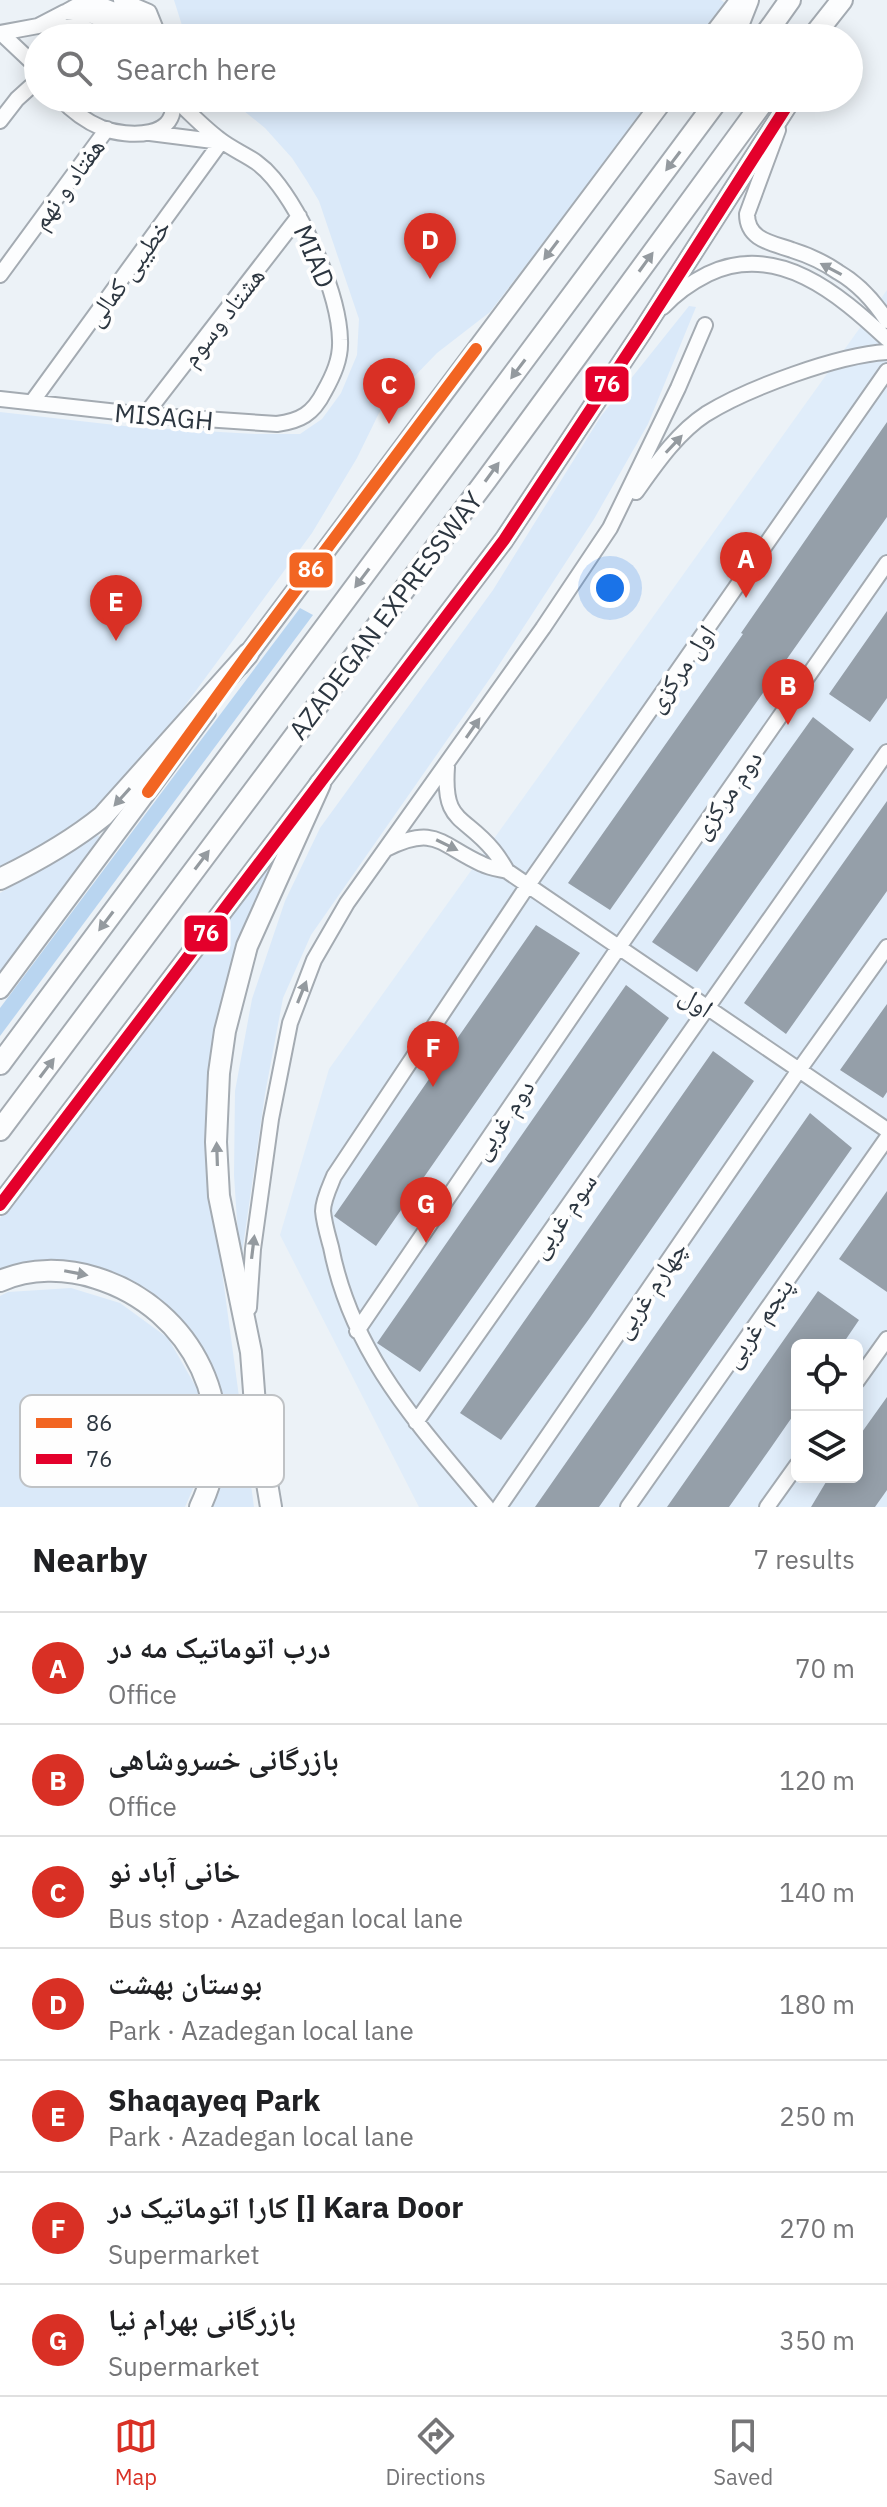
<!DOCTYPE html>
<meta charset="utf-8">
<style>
body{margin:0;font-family:"IBM Plex Sans","Noto Naskh Arabic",sans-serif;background:#f2f2f2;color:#202124}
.controls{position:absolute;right:24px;bottom:24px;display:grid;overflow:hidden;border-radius:12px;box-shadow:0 4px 20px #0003}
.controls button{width:72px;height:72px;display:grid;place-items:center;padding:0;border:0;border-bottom:2px solid #e0e0e0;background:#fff;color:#202124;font:40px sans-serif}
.you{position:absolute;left:610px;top:588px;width:28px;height:28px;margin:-20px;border:6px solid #fff;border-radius:50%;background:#1a73e8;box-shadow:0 0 0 12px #1a73e833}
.badge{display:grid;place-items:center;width:52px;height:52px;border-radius:50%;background:#d93025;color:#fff;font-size:26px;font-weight:700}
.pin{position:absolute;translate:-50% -66px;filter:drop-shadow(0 2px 4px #0008)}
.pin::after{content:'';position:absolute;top:42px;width:28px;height:24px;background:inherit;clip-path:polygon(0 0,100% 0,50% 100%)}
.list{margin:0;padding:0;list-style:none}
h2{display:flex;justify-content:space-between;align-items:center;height:104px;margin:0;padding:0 32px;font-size:34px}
h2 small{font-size:26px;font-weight:400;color:#757577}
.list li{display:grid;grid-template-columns:52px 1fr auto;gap:24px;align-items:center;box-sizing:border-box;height:112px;padding:0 32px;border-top:2px solid #e0e0e0}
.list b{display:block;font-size:30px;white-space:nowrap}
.list p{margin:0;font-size:26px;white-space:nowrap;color:#757577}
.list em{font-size:26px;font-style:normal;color:#757577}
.icon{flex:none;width:44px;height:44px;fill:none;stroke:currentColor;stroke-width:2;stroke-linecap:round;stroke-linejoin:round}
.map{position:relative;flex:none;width:887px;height:1507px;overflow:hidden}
.search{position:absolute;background:#fff;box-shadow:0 4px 20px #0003;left:24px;right:24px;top:24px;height:88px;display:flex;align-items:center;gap:20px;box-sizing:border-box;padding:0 28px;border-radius:44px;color:#757577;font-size:30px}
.sheet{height:888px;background:#fff}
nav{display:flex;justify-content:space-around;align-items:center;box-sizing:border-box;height:112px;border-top:2px solid #e0e0e0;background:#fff;font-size:22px;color:#757577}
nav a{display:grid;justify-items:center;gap:4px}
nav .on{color:#d93025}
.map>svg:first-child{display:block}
.built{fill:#e0edfa;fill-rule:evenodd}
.green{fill:#dae9f9}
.forest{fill:#b9d5f0}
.building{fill:#959fa9}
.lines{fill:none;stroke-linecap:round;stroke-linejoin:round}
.minor-casing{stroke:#a4abb2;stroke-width:18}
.major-casing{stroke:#a4abb2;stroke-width:22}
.highway-casing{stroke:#a4abb2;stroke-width:24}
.minor{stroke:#fcfdfe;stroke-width:14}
.major{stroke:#fcfdfe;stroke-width:18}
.highway{stroke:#fcfdfe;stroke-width:20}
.bus-1-casing{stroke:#fefefe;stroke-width:18}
.bus-2-casing{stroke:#fefefe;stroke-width:18}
.bus-1{stroke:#f26522;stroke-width:12}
.bus-2{stroke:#e4002b;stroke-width:12}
.oneway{fill:#949a9f}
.labels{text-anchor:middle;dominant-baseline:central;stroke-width:8;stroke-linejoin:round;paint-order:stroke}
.street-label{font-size:26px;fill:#2c3640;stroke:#fefefe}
.key{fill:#fefefe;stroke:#bfc2c5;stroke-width:2}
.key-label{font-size:22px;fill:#2c3640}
.line-badge{stroke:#fefefe;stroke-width:3}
.badge-label{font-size:22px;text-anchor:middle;font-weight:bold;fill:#fff}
</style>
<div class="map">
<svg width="887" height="1507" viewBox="0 0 887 1507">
<rect width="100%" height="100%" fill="#ecf2f7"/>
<path class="built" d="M887 290V1507H419L280 1235 329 1069ZM797 1345H857V1477H797Z"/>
<path class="green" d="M174 0H721L725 3 699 38H186Z
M228 98H654L490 312 437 353 379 413 357 458 312 533 153 749 90 813 20 859 0 867V412L133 427 255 434H300L322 419 341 393 357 355 359 319 319 201 307 181 292 158 265 128Z
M689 306 696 307 648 424 594 519 493 674 311 935 283 998 265 1094 240 1267 234 1175 235 1091 252 999 285 901 320 828 493 590 601 416Z
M293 829 253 907 237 948 212 1198 254 1507H210C254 1423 204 1304 115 1274 108 1272 99 1268 92 1267 66 1264 27 1271 0 1273V1218Z
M98 835 101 841 0 975V893Z
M71 1288 120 1303 168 1338 200 1394 205 1461 185 1507H0V1296L8 1292Z"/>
<path class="forest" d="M300 608 313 615 0 1036V1008Z"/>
<path class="building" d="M887 422V517L610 910 568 883 743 634 741 633Z
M887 611V698L870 722 829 694Z
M813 717 854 749 697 972 652 942Z
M887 801V891L786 1034 744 1003Z
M536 925 580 953 376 1246 334 1216Z
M626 985 669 1018 420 1372 377 1343Z
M887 1004V1092L883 1098 840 1070Z
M713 1051 754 1081 589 1319 501 1440 460 1413Z
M810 1113 852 1148 599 1507H535Z
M887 1191V1292L839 1259Z
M818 1291 859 1320 842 1345H797V1410L770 1449 729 1507H667Z
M887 1397V1490L875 1507H811L829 1477H857V1439Z"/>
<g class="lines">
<defs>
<path id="minor" d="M121 0 149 12 157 32
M67 11C72 9 80 3 85 2 101 1 143 23 157 32L158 38
M43 26 83 27 106 38
M0 33 38 26 65 12 88 14 144 38
M1 33 38 68
M60 98C72 111 85 121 102 128 128 138 181 139 172 98
M0 121 17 99 38 80
M778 130 747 214C747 240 772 243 792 250 808 255 825 263 838 272 859 284 874 301 887 321
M150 133 221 142
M0 275 107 129
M663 307C675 294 692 282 708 274 777 241 839 294 887 339
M0 399 145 415 277 424C300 421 313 414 324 392 333 376 341 359 340 340 339 293 303 214 273 178 255 156 238 154 219 139 203 127 189 112 174 98
M32 402 221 142
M145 415 299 216
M636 492C656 464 677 433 706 414 748 388 838 355 887 352
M447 767C443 824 463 814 493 850 498 856 503 864 507 871
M386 849C436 824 440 845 482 864 490 868 499 869 507 871L887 1130
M249 1308 253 1249 271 1119 290 1023 314 960 347 903 543 628 610 528 678 388 705 325
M357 1331 619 947 887 563
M857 1381 887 1339
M416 1422 887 752
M487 1507C419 1425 352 1355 331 1247 328 1236 324 1223 323 1211 323 1200 330 1186 334 1176L528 885 887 371
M499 1507 799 1070 887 947
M628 1507 887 1138
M767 1507 797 1465"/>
<path id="major" d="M711 38 740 0
M240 665 665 98
M0 989 206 712
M0 1205 504 540 642 332 792 98"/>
<path id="highway" d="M733 38 748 0
M763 38 790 0
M812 38 842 0
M0 879C37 861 71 842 103 816L248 654
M0 1064 719 98
M0 1130 487 479 766 98
M0 1281C30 1268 65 1268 96 1278 193 1308 245 1413 200 1507
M271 1507 256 1418 251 1352 219 1196 216 1142 219 1073 225 1031 247 946 320 784"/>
</defs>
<use href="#minor" class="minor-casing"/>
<use href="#major" class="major-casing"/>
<use href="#highway" class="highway-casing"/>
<use href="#minor" class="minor"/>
<use href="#major" class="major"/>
<use href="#highway" class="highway"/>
<defs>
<path id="bus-1" d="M148 792 248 654 476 349"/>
<path id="bus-2" d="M0 1205 504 540 642 332 792 98"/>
</defs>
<use href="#bus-1" class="bus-1-casing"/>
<use href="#bus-2" class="bus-2-casing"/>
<use href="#bus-1" class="bus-1"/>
<use href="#bus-2" class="bus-2"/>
</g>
<defs><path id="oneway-solid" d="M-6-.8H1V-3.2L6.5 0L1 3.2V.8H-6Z" transform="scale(2)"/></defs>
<g class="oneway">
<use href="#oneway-solid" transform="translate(673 161) rotate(127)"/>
<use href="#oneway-solid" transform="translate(551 250) rotate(127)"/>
<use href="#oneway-solid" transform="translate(646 262) rotate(-54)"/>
<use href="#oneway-solid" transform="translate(831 269) rotate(-152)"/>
<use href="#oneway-solid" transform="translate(518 369) rotate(127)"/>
<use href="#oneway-solid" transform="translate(674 444) rotate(-47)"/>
<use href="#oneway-solid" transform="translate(492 472) rotate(-54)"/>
<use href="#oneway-solid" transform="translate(362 578) rotate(127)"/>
<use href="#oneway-solid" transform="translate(473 728) rotate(-55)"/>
<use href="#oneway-solid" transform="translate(122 797) rotate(132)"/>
<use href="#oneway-solid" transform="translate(447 845) rotate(26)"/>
<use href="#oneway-solid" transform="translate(202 860) rotate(-53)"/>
<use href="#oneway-solid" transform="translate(106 921) rotate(127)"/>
<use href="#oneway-solid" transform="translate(302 992) rotate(-68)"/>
<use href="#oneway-solid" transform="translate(47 1068) rotate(-53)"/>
<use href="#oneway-solid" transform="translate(217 1154) rotate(-92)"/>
<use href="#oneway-solid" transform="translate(253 1247) rotate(-83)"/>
<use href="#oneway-solid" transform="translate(76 1273) rotate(11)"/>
</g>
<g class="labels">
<g class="street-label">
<text transform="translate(67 183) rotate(-54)">هفتاد و نهم</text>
<text transform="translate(315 256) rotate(67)">MIAD</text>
<text transform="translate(127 272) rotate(-54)">خطیبی کمالی</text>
<text transform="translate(222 316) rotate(-52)">هشتاد وسوم</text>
<text transform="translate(164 416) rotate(5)">MISAGH</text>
<text transform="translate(385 615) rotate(-53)">AZADEGAN EXPRESSWAY</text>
<text transform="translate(680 668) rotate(-55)">اول مرکزی</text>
<text transform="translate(726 794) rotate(-55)">دوم مرکزی</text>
<text transform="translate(697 1001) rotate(34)">اول</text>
<text transform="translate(502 1119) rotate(-56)">دوم غربی</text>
<text transform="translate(562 1215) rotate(-55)">سوم غربی</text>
<text transform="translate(649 1289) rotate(-56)">چهارم غربی</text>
<text transform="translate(757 1322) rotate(-55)">پنجم غربی</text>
</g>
</g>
<rect x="20" y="1395" width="264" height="92" rx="12" class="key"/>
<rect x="36" y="1418" width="36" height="10" fill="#f26522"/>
<rect x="36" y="1454" width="36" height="10" fill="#e4002b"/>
<g class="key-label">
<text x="86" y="1431">86</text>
<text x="86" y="1467">76</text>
</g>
<g class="line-badge">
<rect x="584" y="365" width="46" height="38" rx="8" fill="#e4002b"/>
<rect x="288" y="551" width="46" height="38" rx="8" fill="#f26522"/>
<rect x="183" y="914" width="46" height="39" rx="8" fill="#e4002b"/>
</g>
<g class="badge-label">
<text x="607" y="392">76</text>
<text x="311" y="577">86</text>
<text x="206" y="941">76</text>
</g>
</svg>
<div class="controls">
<button><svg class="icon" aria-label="locate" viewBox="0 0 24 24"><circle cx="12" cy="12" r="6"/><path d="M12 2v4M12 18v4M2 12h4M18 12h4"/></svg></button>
<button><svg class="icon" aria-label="layers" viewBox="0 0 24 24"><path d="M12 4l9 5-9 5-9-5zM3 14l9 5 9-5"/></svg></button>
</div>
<div class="you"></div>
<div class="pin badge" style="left:746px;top:598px">A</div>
<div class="pin badge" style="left:788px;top:725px">B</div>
<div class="pin badge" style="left:389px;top:424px">C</div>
<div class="pin badge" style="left:430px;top:279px">D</div>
<div class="pin badge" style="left:116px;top:641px">E</div>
<div class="pin badge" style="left:433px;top:1087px">F</div>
<div class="pin badge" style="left:426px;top:1243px">G</div>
<div class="search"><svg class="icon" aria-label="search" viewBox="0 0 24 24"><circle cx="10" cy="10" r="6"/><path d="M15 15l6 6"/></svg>Search here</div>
</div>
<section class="sheet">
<h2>Nearby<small>7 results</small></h2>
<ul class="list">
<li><span class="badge">A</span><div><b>درب اتوماتیک مه در</b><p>Office</p></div><em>70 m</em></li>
<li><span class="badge">B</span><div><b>بازرگانی خسروشاهی</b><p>Office</p></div><em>120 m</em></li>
<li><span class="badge">C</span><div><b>خانی آباد نو</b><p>Bus stop · Azadegan local lane</p></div><em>140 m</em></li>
<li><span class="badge">D</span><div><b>بوستان بهشت</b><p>Park · Azadegan local lane</p></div><em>180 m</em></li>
<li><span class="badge">E</span><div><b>Shaqayeq Park</b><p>Park · Azadegan local lane</p></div><em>250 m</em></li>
<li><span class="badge">F</span><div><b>کارا اتوماتیک در [] Kara Door</b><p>Supermarket</p></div><em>270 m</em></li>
<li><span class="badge">G</span><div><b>بازرگانی بهرام نیا</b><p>Supermarket</p></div><em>350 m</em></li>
</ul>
</section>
<nav>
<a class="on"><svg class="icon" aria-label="map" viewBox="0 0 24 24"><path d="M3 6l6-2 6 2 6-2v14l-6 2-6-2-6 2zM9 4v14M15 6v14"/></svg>Map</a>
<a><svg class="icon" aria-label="directions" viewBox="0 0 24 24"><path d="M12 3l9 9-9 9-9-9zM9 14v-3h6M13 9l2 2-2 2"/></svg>Directions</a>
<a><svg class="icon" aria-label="saved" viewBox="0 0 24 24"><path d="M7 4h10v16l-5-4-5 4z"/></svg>Saved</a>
</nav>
